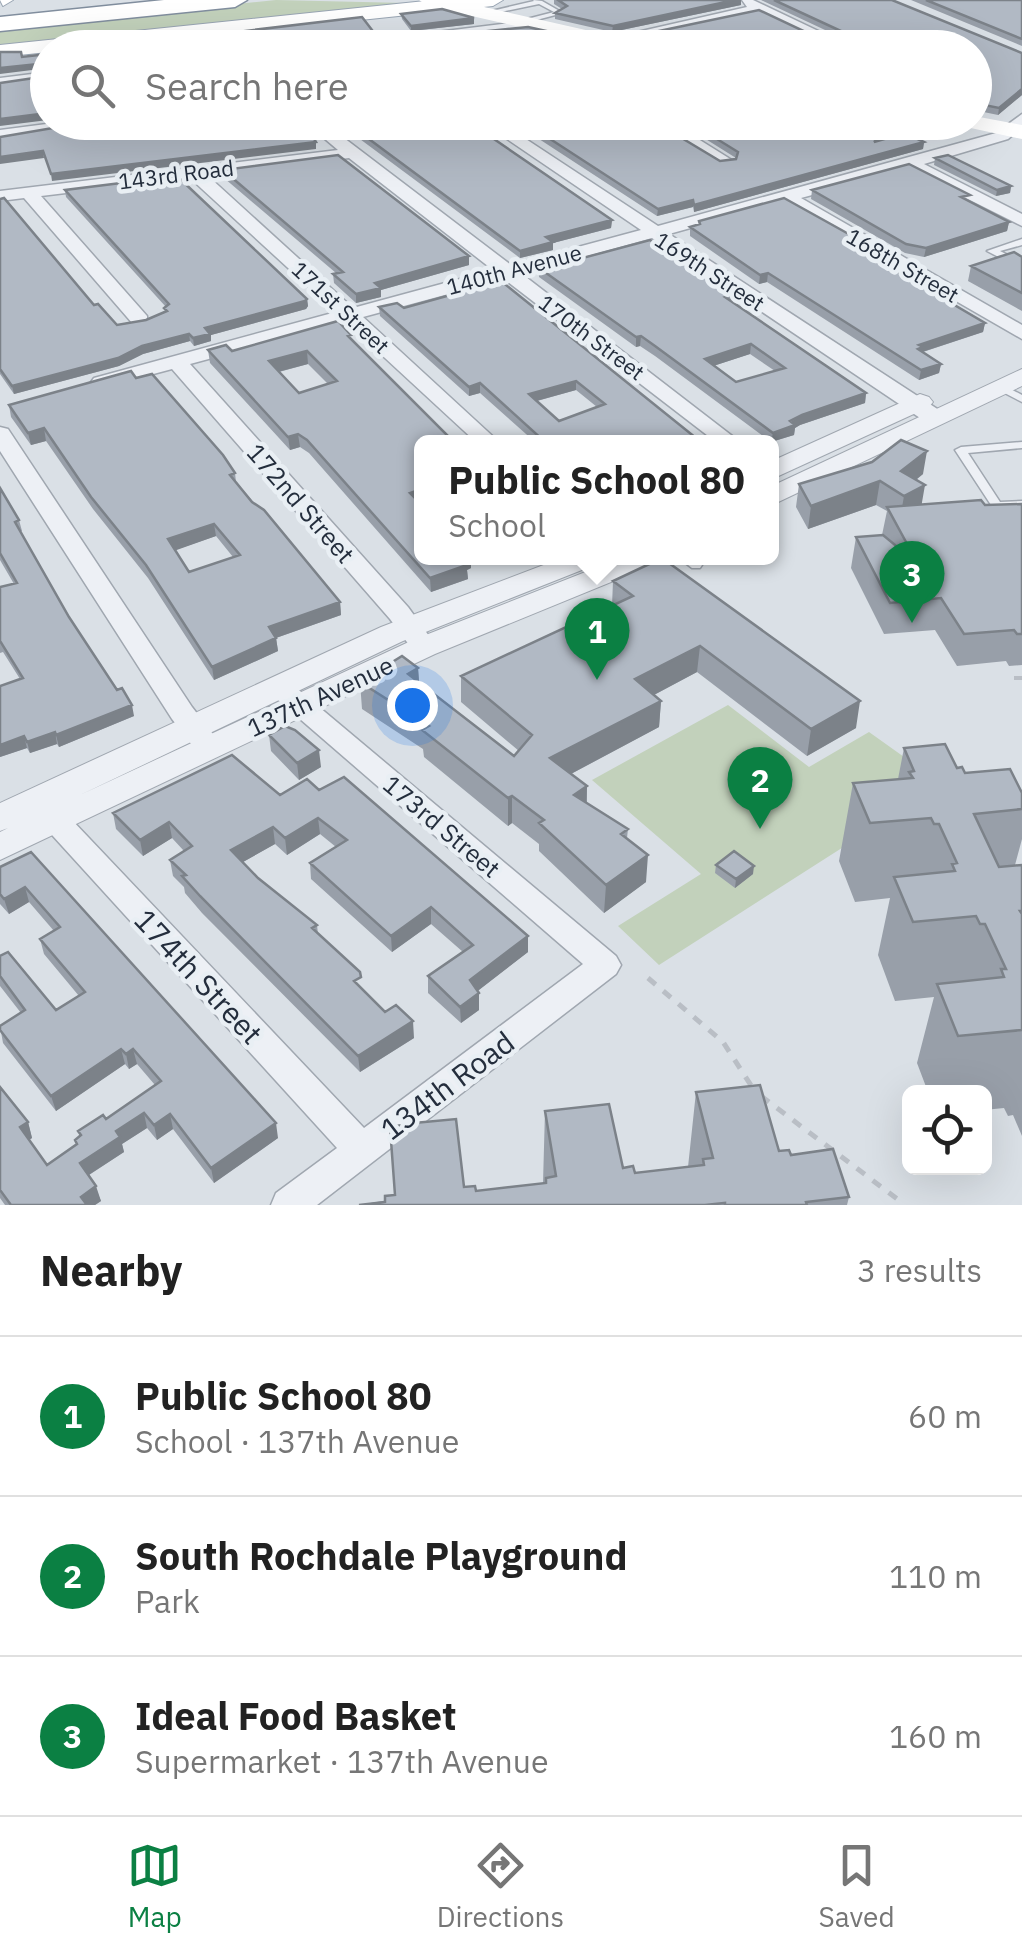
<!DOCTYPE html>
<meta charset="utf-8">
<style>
body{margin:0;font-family:"IBM Plex Sans",sans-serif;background:#f2f2f2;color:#222}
.controls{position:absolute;right:30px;bottom:30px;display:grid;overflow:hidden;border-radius:15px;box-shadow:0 10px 40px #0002}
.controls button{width:90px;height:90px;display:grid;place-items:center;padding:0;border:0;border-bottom:2px solid #e0e0e0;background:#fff;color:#222;font:50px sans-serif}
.you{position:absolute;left:412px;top:705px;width:35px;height:35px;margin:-25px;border:8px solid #fff;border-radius:50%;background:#1a73e8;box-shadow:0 0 0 15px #1a73e833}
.badge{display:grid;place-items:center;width:65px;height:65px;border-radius:50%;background:#0b8043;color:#fff;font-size:32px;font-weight:700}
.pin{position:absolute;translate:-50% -82px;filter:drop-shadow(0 2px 5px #0008)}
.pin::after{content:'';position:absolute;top:52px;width:35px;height:30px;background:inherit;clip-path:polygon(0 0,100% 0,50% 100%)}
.popup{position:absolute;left:414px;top:435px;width:365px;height:130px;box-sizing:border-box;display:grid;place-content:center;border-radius:15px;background:#fff;filter:drop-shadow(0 2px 8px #0005);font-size:32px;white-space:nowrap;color:#767676}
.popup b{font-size:38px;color:#222}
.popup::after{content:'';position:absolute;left:50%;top:100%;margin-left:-20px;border:20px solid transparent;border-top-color:#fff}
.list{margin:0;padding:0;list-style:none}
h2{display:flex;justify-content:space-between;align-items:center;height:130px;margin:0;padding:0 40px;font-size:42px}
h2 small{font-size:32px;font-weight:400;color:#767676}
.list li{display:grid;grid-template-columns:65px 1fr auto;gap:30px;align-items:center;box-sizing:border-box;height:160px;padding:0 40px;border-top:2px solid #e0e0e0}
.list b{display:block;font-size:38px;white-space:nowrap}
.list p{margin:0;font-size:32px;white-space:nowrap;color:#767676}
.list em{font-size:32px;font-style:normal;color:#767676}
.icon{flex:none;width:55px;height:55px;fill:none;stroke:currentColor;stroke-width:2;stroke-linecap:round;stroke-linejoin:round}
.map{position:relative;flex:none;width:1022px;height:1205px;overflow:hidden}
.search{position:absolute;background:#fff;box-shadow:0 10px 40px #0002;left:30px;right:30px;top:30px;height:110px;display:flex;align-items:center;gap:25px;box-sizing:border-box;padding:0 35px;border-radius:55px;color:#767676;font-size:38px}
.sheet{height:610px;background:#fff}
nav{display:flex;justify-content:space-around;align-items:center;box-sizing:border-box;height:140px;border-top:2px solid #e0e0e0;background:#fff;font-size:28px;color:#767676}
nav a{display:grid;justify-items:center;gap:5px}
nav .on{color:#0b8043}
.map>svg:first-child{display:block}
.green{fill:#c2d1bb}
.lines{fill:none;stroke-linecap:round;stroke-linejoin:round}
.service-casing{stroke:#a0a7b0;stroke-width:3}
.minor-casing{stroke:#a0a7b0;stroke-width:3}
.tertiary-casing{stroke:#a0a7b0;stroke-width:2}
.primary-casing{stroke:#99a5b3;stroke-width:2}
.motorway-casing{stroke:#818e9e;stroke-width:3}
.path-far1{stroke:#b9bec5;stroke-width:4;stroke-dasharray:8 8;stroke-linecap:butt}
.path{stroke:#b9bec5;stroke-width:5;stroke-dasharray:10 10;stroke-linecap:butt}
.service{fill:#edf0f5;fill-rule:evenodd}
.minor{fill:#edf0f5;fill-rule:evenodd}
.tertiary{fill:#edf0f5;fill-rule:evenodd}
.secondary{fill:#fff;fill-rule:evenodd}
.primary{fill:#fff;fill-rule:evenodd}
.motorway{fill:#fff;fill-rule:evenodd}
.wall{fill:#989fa9;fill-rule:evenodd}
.shaded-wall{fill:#7c8289}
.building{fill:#b1b9c4;stroke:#7c8289;stroke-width:2.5;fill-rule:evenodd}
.labels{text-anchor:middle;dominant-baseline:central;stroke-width:9;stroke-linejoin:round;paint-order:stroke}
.far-street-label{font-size:22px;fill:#242e3d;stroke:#e9eff4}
.street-label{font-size:25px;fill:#242e3d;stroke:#e9eff4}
.near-street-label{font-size:30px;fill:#242e3d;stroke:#e9eff4}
</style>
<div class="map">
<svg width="1022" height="1205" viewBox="0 0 1022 1205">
<rect width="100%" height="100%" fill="#dae0e6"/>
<path class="green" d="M276 0 406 3 0 47V28Z
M728 705 809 767 869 732 942 784 659 965 618 926 701 874 592 780Z"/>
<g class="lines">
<defs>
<path id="service" d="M533 0 542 1 563 13 525 23 523 22V20L554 12 539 4 486 15 483 13 534 1Z
M1022 239V245L1000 251 1022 262V269L987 251Z
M999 383 1022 395V402L995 388 994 386Z
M1022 442V448L968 453 1000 502 1022 501V507L993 508 955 450 961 447Z
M679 558H693L702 565 700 568H692Z"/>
<path id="minor" d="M742 0H753L854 48H834L759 12 609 44 602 40 747 7Z
M534 20 541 24 539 27 357 48H307Z
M48 72V80L0 86V78Z
M1022 114V127L1008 139 924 164 1022 214V226L908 169 801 198 1022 325V339L784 202 669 234 942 412 945 417 942 422H926L652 238 522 274 740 442H716L504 279 363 317 499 442H476L346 322 190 364 408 607 437 647 424 655 415 653 390 619 172 369 101 388 91 382 94 378 336 312 190 178 41 196 147 316V324H133L24 198 0 201V191L338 150 305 122H323L511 265 641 230 482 122H500L658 226 996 133ZM349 158 493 270 353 308 208 176Z
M62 122H111L0 140V130Z
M650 122H669L683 131 715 122H743L695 137 735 162 721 165Z
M0 427 8 429 192 707 219 742 215 749H195L172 719 0 451Z
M279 678 288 681 616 956 621 965 616 974 317 1205H271L276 1193 337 1148 32 813 28 806 32 799 42 796 52 799 364 1128 583 964 270 693 266 687 270 681Z"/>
<path id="tertiary" d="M1022 369V386L772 505V486Z
M920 394 929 397 933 402 929 407 772 479V461Z
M562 558H601L597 564 403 641 80 795 413 640 621 558H659L655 564 435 654 0 860V832L8 828 0 831V803L381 627Z"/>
<path id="primary" d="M0 0H13L3 6Z
M435 0H503L493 6 95 48H48V52L0 57V45Z"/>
<path id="motorway" d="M164 0H247L235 7 0 31V17Z"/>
</defs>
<use href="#service" class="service-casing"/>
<use href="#minor" class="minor-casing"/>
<use href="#tertiary" class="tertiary-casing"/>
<use href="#primary" class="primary-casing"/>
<use href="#motorway" class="motorway-casing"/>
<path class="path-far1" d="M1014 678H1022"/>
<path class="path" d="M648 978 723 1042 754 1090
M761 1096 900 1201"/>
<use href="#service" class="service"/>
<use href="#minor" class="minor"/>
<use href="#tertiary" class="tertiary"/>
<path class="secondary" d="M419 0H453L639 42 649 48H611L428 6Z
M974 116 1022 125V139L966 127 963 122H974Z"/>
<use href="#primary" class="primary"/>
<use href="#motorway" class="motorway"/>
</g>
<path class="wall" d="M554 0H741V5L612 32 555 19V13L562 9 554 4Z
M761 0H892L1022 53V95L998 115 974 110V48H680L659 37V31L833 45 855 44Z
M911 0H1022V46Z
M401 14 474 24 411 31 402 19Z
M337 122H469L612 220 611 228 553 243V250L520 258Z
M513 122H655L720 161 736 158 704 138V131H894L884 139 924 142 923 149 694 212 693 207 657 216Z
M935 158 1011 186 1010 193 996 196 934 165Z
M223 170 469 256V265L381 290V297L356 303 334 283 333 274 336 273 224 178Z
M65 190 307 299 308 306 306 309 211 335V341L194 346 190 341 143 354 119 366 14 394 0 374V199L94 305 117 325 146 320 165 312 164 308 166 307 66 197Z
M812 190 969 202 1009 222 1007 231 924 257 905 253 811 199Z
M699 221 879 261 985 323 983 332 923 352 941 364 939 373 919 380 767 282 759 284 690 236V227L699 225Z
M1022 257V311L968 281 971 266Z
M579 259 733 294V302L866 393 865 403 800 425 795 428 794 435 771 442 655 356 640 346 636 347 539 277 538 264ZM750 354 775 371 736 382 713 366Z
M501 281 701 442H535L480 393 469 396 380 316 379 307 404 308ZM576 390 597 407 559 421 537 401Z
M352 340 421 504 422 558H471V568L467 570 468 579 431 592 309 453 300 447 290 450 210 363 208 350 232 351ZM308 364 328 384 299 393 279 372Z
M136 378 235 473 236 482 340 602 341 615 276 638 278 651 214 680 148 578 93 509 46 441 31 445 11 417 9 405ZM216 536 233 557 189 572 175 550Z
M923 474 916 480 922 504 985 505 1022 504V665L1009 666 1006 661 957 666 935 630 884 634 851 568 856 537 882 535 887 511 876 505 808 529 796 507 799 484Z
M0 488 19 520 22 531H20L69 617 134 716 59 747 57 744 30 753 27 748 0 757 20 679 3 652 0 653V587L14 584 0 560Z
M613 581 856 728 807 756 697 672 654 695 661 701 659 727 571 774 587 786V803L628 829 627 838 646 882 604 913 539 851V844L512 823 508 826 424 757 423 749 362 709 360 682 418 668 419 682 514 756 519 751 461 702V676L612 606Z
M269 735 321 767 299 780 271 751Z
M904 748 957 768 965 773 1022 793V839L1015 865H1022V1136L1013 1115 1008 1116 1004 1108 984 1110V1092H928L917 1063 934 997 895 1001 878 955 890 898 855 902 839 861 853 783 898 779Z
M319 790 528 936V952L477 991 479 1010 461 1023 428 993V976L463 952 431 924 392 952 311 879 310 863 336 847 320 834 287 855 275 844 243 862 258 878 317 925 318 934 362 989 414 1038 360 1072 202 913 185 893 184 887 173 876 170 860 184 851 172 838 143 856 116 829 113 813Z
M31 852 278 1138 214 1183 173 1129 157 1140 147 1128 122 1144 124 1152 89 1175 101 1201 95 1205H5L0 1198V1087L28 1122 32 1138 29 1140 47 1165 76 1145 75 1140 80 1136 78 1131 106 1119 155 1085 137 1064 129 1069 125 1064 56 1111 3 1043 0 1026 21 1013 0 986V956L56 1010 79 996 44 954 40 939 54 931 29 902 9 914 0 904V867Z
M716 865 753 874 735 888 715 873Z
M696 1092 779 1151 791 1155 849 1197 847 1205H359L464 1187 476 1191 543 1183 545 1111 623 1168 635 1173 688 1167Z"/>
<path class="shaded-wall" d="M735 0H741V5L612 32 613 26Z
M474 18V24L411 31V26Z
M372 30V36L307 44 304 48 303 42 306 38Z
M46 62 48 68 0 74V68Z
M1022 89V95L998 115 999 108Z
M48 113V120L0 126V119Z
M684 122H700L684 127Z
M895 124 894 131 873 149 874 142Z
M316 142V149L52 181 51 174Z
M924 142 923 149 694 212V205Z
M43 151 44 158 0 164V157Z
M1011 186 1010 193 996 196 997 190Z
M693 200V207L657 216 658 209Z
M612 220 611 228 553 243V250L520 258V251L546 237Z
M1009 222 1007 231 924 257 926 248Z
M469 256V265L381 290V297L356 303V294L375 283Z
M768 273 767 282 759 284 760 275Z
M307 299 308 306 306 309 211 335V341L194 346 193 338 205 328Z
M985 323 983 332 922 352 916 358 919 345Z
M189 334 190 341 143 354 119 366 14 394 12 386 142 346Z
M641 336 640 346 636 347V337Z
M751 344 750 354 704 369 705 359Z
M307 351 308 364 270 374 269 361Z
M941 364 939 373 919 380 921 370Z
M576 381V390L529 403V394Z
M480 383V393L469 396V387Z
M866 393 865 403 800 425 795 428 794 435 771 442 773 433 802 415Z
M44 428 46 441 31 445 28 433Z
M298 434 300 447 290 450 288 437Z
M927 451 923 474 899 493 901 471Z
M880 481 876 505 808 529 811 506Z
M925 485 921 508 900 519 904 496Z
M422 489V503L411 507 410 493Z
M214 524 216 536 171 552 168 539Z
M460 558H471V568L467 570 468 579 431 592 430 578Z
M340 602 341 615 270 640 269 627Z
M276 638 278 651 214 680 212 667Z
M700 646 697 672 633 706 635 679Z
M418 668 420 695 408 674Z
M661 701 659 727 550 785V758Z
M860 701 856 728 807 756 811 729Z
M132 705 134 716 59 747 56 735Z
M55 732 57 744 30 753 27 742Z
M24 736 27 748 0 757V745Z
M319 750 321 767 299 780 297 763Z
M587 786 586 814 574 795Z
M512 796V823L508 826V798Z
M318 818 320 834 287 855 285 838Z
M169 822 172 838 143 856 140 840Z
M273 827 275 844 234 867 231 850Z
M648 855 646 882 604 913 606 885Z
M754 866 753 874 735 888 736 879Z
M25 887 29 902 9 914 4 899Z
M431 907V924L392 952 391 936Z
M528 936V952L470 997V980Z
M479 993V1010L461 1023 460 1007Z
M413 1021 414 1038 360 1072 358 1056Z
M121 1049 125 1064 56 1111 51 1096Z
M133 1049 137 1064 129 1069 126 1054Z
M144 1113 147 1128 122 1144 124 1152 84 1178 80 1163 116 1131Z
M170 1114 173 1129 157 1140 154 1125Z
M28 1122 32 1138 25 1142 20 1127Z
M276 1123 278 1138 214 1183 211 1168Z
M96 1186 101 1201 95 1205H83L81 1197Z"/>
<path class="building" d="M558 0H735L613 26 555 13 567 6Z
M774 0H892L1022 53V89L999 108 974 103V48H693L659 31 759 10 833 45 858 44 856 38Z
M926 0H1022V39Z
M442 9 474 18 411 26 401 14Z
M362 17 372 30 306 38 303 42 306 45 381 43 385 48H102Z
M528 27 596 42 602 48H428L421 38Z
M0 52H21L22 57 48 54V63L0 68Z
M48 76V113L0 119V83Z
M88 122H283V124L304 122 316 142 51 174 43 151 0 157V137Z
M346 122H469L612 220 546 237 553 242 520 251Z
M524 122H655L720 161 736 159 738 152 704 131 733 122H893L895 124 874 142 905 133 924 142 694 205 693 200 658 209Z
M338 155 469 256 375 283 381 288 356 294 333 274 343 272 223 170Z
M948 155 1011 186 997 190 935 158Z
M909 164 970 195 961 197 1009 222 926 248 906 244 812 190Z
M177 176 307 299 305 301 205 328 210 334 193 338 189 334 142 346 118 358 12 386 0 369V199L4 198 94 305 98 304 117 325 146 320 167 311 164 308 169 304 65 190Z
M784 198 881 252 871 256 985 323 919 345 923 347 918 349 941 364 921 370 768 273 760 275 690 227 700 224 699 221Z
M650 240 733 294 725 297 866 393 802 415 790 421 795 425 773 433 655 346 641 336 636 337 539 268 542 267 538 264 572 255 579 259ZM751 344 785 368 736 382 705 359Z
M1014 252 1022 257V293L971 266Z
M501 281 701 442H545L480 383 469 387 379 307 397 303 404 308ZM576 381 605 404 559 421 529 394Z
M338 321 351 335 348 336 454 442H422V489L410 493 422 505V558H461L467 565 430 578 307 440 298 434 288 437 208 350 226 345 232 351ZM307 351 337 381 299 393 269 361Z
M131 371 136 378 152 374 223 455 235 473 230 475 252 502 264 510 340 602 269 627 276 638 212 667 146 565 91 497 44 428 28 433 9 405ZM214 524 240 555 189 572 168 539Z
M901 440 927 451 901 471 925 485 904 496 880 481 811 506 799 484 872 462Z
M0 488 19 520 15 522 69 617 117 690 122 688 132 705 56 735 55 732 27 742 24 736 0 745V686L23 678 0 641V587L17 583 0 553Z
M981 500 985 505 1022 504V634H1017L1014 630 964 634 941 598 890 603 856 537 883 535 918 564 887 507Z
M662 558 860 701 811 729 700 646 635 679 661 701 550 758 587 786 574 795 628 829 621 834 648 855 606 885 539 823 544 820 512 796 508 798 422 730 429 726 360 682 402 656 418 668 408 674 514 756 532 735 461 676 633 596 613 581Z
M285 726 295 730 319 750 297 763 269 735Z
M945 744 957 768 962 767 965 773 1010 769 1022 793V809L974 814 999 867 1022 865V911H1020L1022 914V1030L958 1036 937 984 1004 977 1001 969H1006L985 924H980L976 916 913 922 894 877 955 871 952 864 957 863 939 824H934L931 818 870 823 853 783 913 778 909 772 914 771 904 748Z
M232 755 280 795 307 779 319 790 344 777 528 936 470 980 479 993 460 1007 428 976 473 945 431 907 391 936 310 863 347 840 318 818 285 838 273 827 231 850 258 878 317 925 312 928 360 972 361 977 354 981 385 1012 396 1005 413 1021 358 1056 200 896 182 876 186 875 170 860 192 846 169 822 140 840 113 813Z
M734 851 754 866 736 879 716 865Z
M31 852 276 1123 211 1168 170 1114 154 1125 144 1113 116 1131 120 1137 80 1163 96 1186 81 1197 87 1205H11L0 1190V1087L28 1122 20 1127 47 1165 77 1144 75 1140 81 1135 78 1131 103 1115 106 1119 161 1081 133 1049 126 1054 121 1049 51 1096 0 1030V1026L25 1010 0 976V956L8 952 56 1010 85 992 40 939 60 927 25 887 4 899 0 894V867Z
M760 1085 779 1151 789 1150 791 1155 833 1149 849 1197 806 1202 807 1205H725V1203L705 1205H359L385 1202V1196L395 1195 390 1127 414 1123 456 1119 464 1187 475 1186 476 1191 546 1183V1178L556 1176 545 1111 609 1104 623 1168 633 1166 635 1173 704 1165 703 1159 713 1158 696 1092Z"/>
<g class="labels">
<g class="far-street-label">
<text transform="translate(176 174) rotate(-7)">143rd Road</text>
<text transform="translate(903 265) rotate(30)">168th Street</text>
<text transform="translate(514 269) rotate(-15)">140th Avenue</text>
<text transform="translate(710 271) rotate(33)">169th Street</text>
<text transform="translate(341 307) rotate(43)">171st Street</text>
<text transform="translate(592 337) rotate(37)">170th Street</text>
</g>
<g class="street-label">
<text transform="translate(301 503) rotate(49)">172nd Street</text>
<text transform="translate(320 696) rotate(-25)">137th Avenue</text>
<text transform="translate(442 826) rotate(40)">173rd Street</text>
</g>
<g class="near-street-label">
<text transform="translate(199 976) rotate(47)">174th Street</text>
<text transform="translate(447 1085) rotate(-37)">134th Road</text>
</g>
</g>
</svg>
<div class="controls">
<button><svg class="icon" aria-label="locate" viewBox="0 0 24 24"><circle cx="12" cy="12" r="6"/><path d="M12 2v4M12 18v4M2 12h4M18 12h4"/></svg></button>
</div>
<div class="you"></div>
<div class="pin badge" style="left:597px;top:680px">1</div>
<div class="popup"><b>Public School 80</b>School</div>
<div class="pin badge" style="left:760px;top:829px">2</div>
<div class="pin badge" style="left:912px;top:623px">3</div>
<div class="search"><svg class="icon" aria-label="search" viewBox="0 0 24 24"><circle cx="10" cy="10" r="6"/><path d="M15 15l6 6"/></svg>Search here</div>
</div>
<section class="sheet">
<h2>Nearby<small>3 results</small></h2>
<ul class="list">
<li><span class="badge">1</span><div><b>Public School 80</b><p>School · 137th Avenue</p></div><em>60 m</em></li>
<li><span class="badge">2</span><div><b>South Rochdale Playground</b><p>Park</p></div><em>110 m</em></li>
<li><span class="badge">3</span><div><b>Ideal Food Basket</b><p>Supermarket · 137th Avenue</p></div><em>160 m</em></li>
</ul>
</section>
<nav>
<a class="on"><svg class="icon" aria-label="map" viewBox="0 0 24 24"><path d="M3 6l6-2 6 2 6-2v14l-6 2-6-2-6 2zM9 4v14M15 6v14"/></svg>Map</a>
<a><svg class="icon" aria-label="directions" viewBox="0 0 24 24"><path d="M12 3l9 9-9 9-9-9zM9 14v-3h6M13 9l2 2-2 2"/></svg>Directions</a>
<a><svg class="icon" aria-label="saved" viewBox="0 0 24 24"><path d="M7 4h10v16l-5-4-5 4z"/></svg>Saved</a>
</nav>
